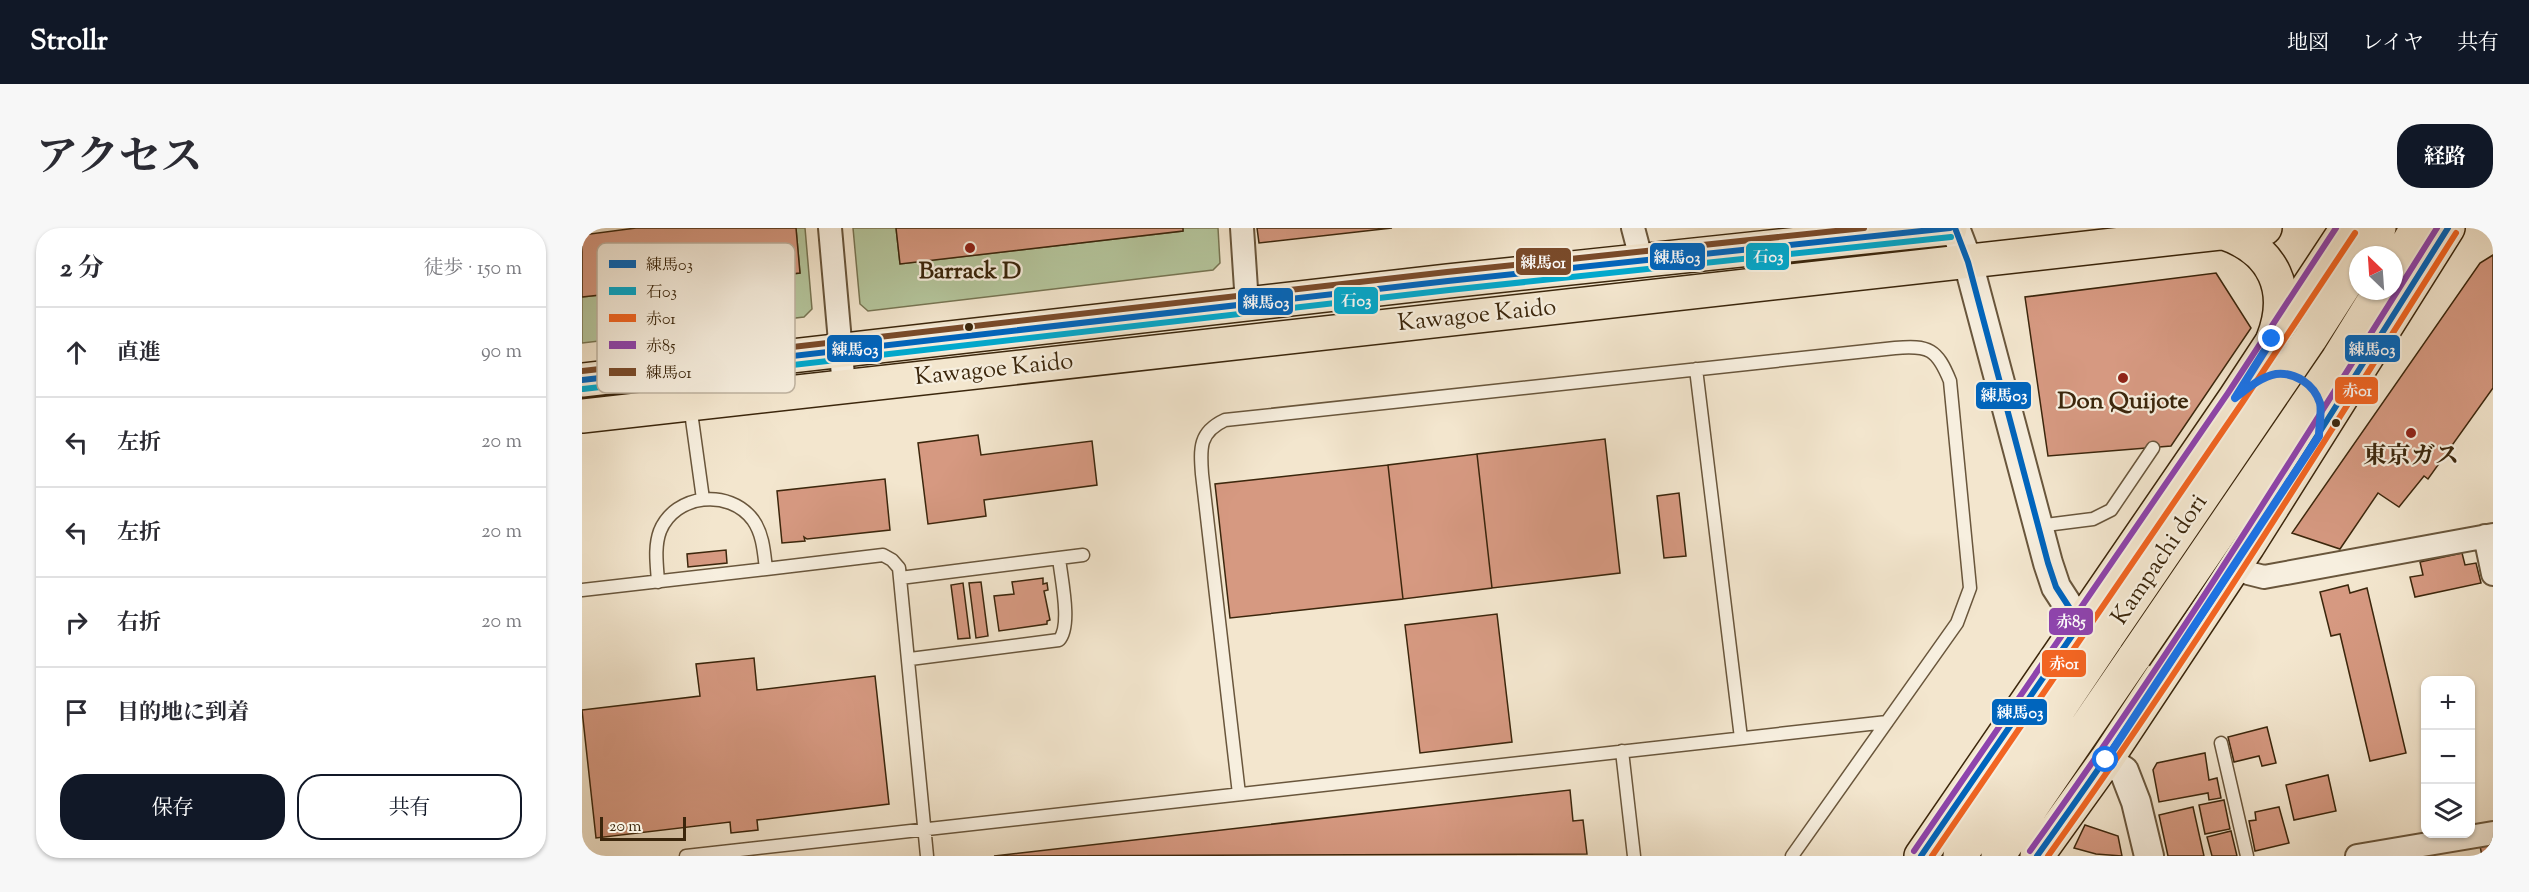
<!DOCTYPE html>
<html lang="ja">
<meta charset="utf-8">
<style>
body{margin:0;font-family:"Sorts Mill Goudy","Noto Serif JP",serif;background:#f7f7f7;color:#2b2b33}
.controls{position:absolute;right:18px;bottom:18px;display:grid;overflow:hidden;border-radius:12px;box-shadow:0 2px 4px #0004}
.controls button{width:54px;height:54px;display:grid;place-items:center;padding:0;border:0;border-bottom:2px solid #e1e1e2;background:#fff;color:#2b2b33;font:30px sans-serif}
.compass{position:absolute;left:1767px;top:18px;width:54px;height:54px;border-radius:50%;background:#fff;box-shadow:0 2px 4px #0004;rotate:335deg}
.scale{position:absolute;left:18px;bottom:15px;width:86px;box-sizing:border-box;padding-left:6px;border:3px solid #3b260c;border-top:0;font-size:16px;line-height:21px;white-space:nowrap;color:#3b260c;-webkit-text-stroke:4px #f7efdf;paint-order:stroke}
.stop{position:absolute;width:18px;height:18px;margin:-14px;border:4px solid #1a73e8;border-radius:50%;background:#fff}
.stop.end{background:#1a73e8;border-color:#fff;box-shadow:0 2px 6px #0008}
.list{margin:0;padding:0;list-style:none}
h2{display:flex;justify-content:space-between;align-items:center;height:78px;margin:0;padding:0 24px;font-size:26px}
h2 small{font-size:20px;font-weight:400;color:#7c7c81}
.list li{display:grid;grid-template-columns:39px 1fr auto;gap:18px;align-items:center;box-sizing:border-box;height:90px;padding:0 24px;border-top:2px solid #e1e1e2}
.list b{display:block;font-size:22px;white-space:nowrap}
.list em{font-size:20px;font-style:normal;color:#7c7c81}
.actions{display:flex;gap:12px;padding:18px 24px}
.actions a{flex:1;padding:14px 0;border:2px solid #111827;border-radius:24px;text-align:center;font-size:21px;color:#111827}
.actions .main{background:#111827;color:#fff}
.icon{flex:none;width:33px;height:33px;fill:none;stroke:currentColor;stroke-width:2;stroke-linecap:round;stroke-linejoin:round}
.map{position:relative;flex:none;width:1911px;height:628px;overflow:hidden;border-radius:24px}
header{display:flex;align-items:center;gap:36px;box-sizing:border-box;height:84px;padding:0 30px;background:#111827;color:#fff}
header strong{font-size:28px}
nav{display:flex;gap:33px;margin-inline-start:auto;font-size:21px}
.intro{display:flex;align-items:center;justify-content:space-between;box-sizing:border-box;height:144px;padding:0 36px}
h1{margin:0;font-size:42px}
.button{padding:15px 27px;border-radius:24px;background:#111827;color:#fff;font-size:21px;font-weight:700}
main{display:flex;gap:36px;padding:0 36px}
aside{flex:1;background:#fff;border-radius:24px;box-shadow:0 2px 4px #0004}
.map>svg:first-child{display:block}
.green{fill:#b5c69d;stroke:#787654;stroke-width:1.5}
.building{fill:#d69981;stroke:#3b260c;stroke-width:1.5}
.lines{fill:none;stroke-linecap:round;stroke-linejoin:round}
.service-casing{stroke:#69563c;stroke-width:15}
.minor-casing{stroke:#69563c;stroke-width:26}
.tertiary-casing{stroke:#69563c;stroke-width:32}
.primary-casing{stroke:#3b260c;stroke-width:36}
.trunk-casing{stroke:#3b260c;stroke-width:36}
.service{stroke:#f7efdf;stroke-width:12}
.minor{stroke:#f7efdf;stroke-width:22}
.tertiary{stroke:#f7efdf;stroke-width:28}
.primary{stroke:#f3e6ce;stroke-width:33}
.trunk{stroke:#f3e6ce;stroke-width:33}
.primary-bridge-casing{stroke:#3b260c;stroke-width:36;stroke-linecap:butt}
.primary-bridge{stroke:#f3e6ce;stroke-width:33}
.bus-1-casing{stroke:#f7efdf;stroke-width:10}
.bus-2-casing{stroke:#f7efdf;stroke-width:10}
.bus-3-casing{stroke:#f7efdf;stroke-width:10}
.bus-4-casing{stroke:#f7efdf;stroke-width:10}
.bus-5-casing{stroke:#f7efdf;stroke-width:10}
.bus-1{stroke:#0065bd;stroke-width:6}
.bus-2{stroke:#00a9ce;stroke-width:6}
.bus-3{stroke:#f26522;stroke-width:6}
.bus-4{stroke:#8e44ad;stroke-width:6}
.bus-5{stroke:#7a4b2a;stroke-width:6}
.route{stroke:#1a73e8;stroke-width:8}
.poi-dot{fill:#8f2418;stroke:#f7efdf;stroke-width:2}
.bus-dot{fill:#3b260c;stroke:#f7efdf;stroke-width:2}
.labels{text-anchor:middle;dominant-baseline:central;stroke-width:4.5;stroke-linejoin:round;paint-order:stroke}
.poi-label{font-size:24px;font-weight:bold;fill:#3b260c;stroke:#f7efdf}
.street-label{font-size:24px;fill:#3b260c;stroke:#f7efdf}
.key{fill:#f7efdf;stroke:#bfb3a0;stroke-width:1.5}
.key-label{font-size:16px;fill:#3b260c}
.line-badge{stroke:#f7efdf;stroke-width:2}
.badge-label{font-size:16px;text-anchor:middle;font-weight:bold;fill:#fff}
</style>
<header>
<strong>Strollr</strong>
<nav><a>地図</a><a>レイヤ</a><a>共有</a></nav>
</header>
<div class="intro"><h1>アクセス</h1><a class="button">経路</a></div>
<main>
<aside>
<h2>2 分<small>徒歩 · 150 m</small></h2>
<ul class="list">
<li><svg class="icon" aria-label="ahead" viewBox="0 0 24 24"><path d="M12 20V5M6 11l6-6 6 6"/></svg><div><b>直進</b></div><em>90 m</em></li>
<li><svg class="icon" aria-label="left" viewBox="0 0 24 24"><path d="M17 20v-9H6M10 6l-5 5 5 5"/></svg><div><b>左折</b></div><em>20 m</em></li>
<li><svg class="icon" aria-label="left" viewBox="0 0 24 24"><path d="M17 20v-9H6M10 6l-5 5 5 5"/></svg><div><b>左折</b></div><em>20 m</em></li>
<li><svg class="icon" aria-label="right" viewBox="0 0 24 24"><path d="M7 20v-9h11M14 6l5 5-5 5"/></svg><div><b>右折</b></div><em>20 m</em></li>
<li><svg class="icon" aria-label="arrive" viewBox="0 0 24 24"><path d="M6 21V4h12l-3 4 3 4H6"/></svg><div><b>目的地に到着</b></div></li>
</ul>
<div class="actions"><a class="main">保存</a><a>共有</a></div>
</aside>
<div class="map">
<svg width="1911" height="628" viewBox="0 0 1911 628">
<rect width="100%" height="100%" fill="#f3e6ce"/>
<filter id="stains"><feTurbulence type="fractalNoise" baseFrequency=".00333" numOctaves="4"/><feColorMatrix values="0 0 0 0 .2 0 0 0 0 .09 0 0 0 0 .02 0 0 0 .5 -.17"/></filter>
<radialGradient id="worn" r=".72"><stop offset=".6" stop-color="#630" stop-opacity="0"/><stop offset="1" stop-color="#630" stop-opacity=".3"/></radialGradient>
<path class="green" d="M214 0H223L230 81 222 89 0 115V69L218 45Z
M271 0H314L318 36 601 3V0H636L638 35 631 42 286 83 278 76Z"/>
<path class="building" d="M54 0H214L218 45 0 69V2L1 7Z
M314 0H601V3L318 36Z
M675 0H810L677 15Z
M1911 27V160L1846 251 1842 248 1817 279 1796 265 1758 321 1710 305 1898 35Z
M1634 45 1669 100 1589 218 1466 228 1443 69Z
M396 207 399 227 510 213 515 257 402 272 404 288 346 296 336 215Z
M1023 211 1038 345 910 360 895 226Z
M895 226 910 360 821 371 806 237Z
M806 237 821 371 648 390 633 256Z
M303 251 308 302 225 311 222 309 223 313 200 315 195 263Z
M1097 265 1104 328 1082 330 1075 268Z
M144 322 145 335 106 339 105 326Z
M1880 325 1883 337 1894 335 1899 355 1833 369 1828 349 1841 347 1838 334Z
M461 350V356L465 355 466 362 462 363 468 392 465 393V396L417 403 412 368 432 366 430 354Z
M399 354 406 408 394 410 387 355Z
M381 355 388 410 376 411 369 357Z
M1766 357 1768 365 1785 360 1824 525 1788 533 1758 406 1749 408 1738 364Z
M915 386 930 514 838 525 823 397Z
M172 430 175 462 293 448 307 576 175 592 176 602 149 605 148 594 14 610 0 482 118 468 114 436Z
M1685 499 1694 535 1680 538 1677 528 1652 534 1646 509Z
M1623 525 1627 552 1635 550 1639 570 1627 572 1626 565 1577 574 1571 542 1575 535Z
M1746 547 1754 583 1712 592 1704 557Z
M988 562 991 593 1001 592 1005 626 412 628Z
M1642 572 1648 601 1623 606 1617 577Z
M1611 579 1622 628H1586L1577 587Z
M1697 579 1707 615 1673 623 1667 593 1674 592 1673 584Z
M1503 597 1536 608 1540 628 1514 626 1492 620Z
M1649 603 1655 628H1630L1625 609Z
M1911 616V628H1900L1898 618Z"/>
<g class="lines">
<defs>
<path id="service" d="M1114 141 1159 510
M108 177 121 271
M1456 298 1511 291 1529 282 1571 220
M184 341 301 327 310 332 317 340 345 628
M318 350 501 327
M0 362 184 341C182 324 181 306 171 292 147 260 93 266 78 303 72 319 75 337 76 354
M328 431 477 412C490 398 479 350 477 330
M1639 515 1665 628
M1040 523 1052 628
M657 566 620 246C618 220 617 204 643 192L1313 120C1347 117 1355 121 1368 153L1388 360 1375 395 1210 628
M104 628 1305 494"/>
<path id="minor" d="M248 0 262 159
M660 0 665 76
M1051 0 1060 34
M1903 308 1911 346
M1653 337 1666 345 1682 349 1911 307
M1775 628 1911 605"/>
<path id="tertiary" d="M1373 0 1386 34 1466 335 1474 359 1498 396
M1524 532 1542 543 1554 574 1567 628"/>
<path id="primary" d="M1781 27 1797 0
M1812 39 1835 0
M1339 628 1653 170 1765 0
M1378 628 1525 409
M1416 628 1553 428
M1455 628 1524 532 1666 318 1866 0"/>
<path id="trunk" d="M1642 5C1692 22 1710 62 1691 111
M0 152 866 53 1368 0
M0 188 1683 0"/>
</defs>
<use href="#service" class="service-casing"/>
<use href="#minor" class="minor-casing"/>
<use href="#tertiary" class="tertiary-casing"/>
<use href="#primary" class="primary-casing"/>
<use href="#trunk" class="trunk-casing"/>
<use href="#service" class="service"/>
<use href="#minor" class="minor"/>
<use href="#tertiary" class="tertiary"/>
<use href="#primary" class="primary"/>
<use href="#trunk" class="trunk"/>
<defs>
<path id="primary-bridge" d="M1525 409 1728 111 1776 36
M1553 428 1756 131 1798 63"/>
</defs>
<use href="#primary-bridge" class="primary-bridge-casing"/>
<use href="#primary-bridge" class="primary-bridge"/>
<defs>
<path id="bus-1" d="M0 152 866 53 1368 0
M1339 628 1498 396 1474 359 1466 335 1386 34 1373 0
M1455 628C1601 425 1733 212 1866 0"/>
<path id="bus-2" d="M1 161 867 62 1369 9"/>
<path id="bus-3" d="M1350 628 1660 175 1773 5
M1466 628C1611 426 1741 215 1874 5"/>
<path id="bus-4" d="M1332 623 1646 165 1754 0
M1448 623C1593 421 1723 210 1855 0"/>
<path id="bus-5" d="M0 143 865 44 1282 0"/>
</defs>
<use href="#bus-1" class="bus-1-casing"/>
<use href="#bus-2" class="bus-2-casing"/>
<use href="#bus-3" class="bus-3-casing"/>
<use href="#bus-4" class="bus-4-casing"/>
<use href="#bus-5" class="bus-5-casing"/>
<use href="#bus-1" class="bus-1"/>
<use href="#bus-2" class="bus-2"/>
<use href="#bus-3" class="bus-3"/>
<use href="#bus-4" class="bus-4"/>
<use href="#bus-5" class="bus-5"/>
</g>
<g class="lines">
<path class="route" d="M1524 532 1737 208C1737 198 1740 184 1738 175 1732 156 1713 144 1694 146 1678 149 1665 161 1653 170L1690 111"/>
</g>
<g class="poi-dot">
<circle cx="388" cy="20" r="6"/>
<circle cx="1541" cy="150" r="6"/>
<circle cx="1829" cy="205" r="6"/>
</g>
<g class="bus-dot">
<circle cx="387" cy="99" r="5"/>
<circle cx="1754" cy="195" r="5"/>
</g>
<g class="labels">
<g class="poi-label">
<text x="388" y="44">Barrack D</text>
<text x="1541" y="174">Don Quijote</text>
<text x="1829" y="229">東京ガス</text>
</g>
<g class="street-label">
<text transform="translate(895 88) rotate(-6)">Kawagoe Kaido</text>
<text transform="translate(412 142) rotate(-6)">Kawagoe Kaido</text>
<text transform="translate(1578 332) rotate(-56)">Kampachi dori</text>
</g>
</g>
<rect x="15" y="15" width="198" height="150" rx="9" class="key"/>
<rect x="27" y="32" width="27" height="8" fill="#0065bd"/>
<rect x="27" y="59" width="27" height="8" fill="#00a9ce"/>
<rect x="27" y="86" width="27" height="8" fill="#f26522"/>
<rect x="27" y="113" width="27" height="8" fill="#8e44ad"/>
<rect x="27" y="140" width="27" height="8" fill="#7a4b2a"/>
<g class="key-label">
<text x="64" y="42">練馬03</text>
<text x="64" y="69">石03</text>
<text x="64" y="96">赤01</text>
<text x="64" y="123">赤85</text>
<text x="64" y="150">練馬01</text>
</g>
<g class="line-badge">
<rect x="1163" y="14" width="45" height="29" rx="6" fill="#00a9ce"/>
<rect x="1067" y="14" width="57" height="29" rx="6" fill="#0065bd"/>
<rect x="933" y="19" width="57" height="29" rx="6" fill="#7a4b2a"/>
<rect x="751" y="58" width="46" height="29" rx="6" fill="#00a9ce"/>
<rect x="655" y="59" width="57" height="29" rx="6" fill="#0065bd"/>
<rect x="244" y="106" width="57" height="29" rx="6" fill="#0065bd"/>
<rect x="1762" y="106" width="57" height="29" rx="6" fill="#0065bd"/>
<rect x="1752" y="148" width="45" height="29" rx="6" fill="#f26522"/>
<rect x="1393" y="153" width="57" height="29" rx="6" fill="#0065bd"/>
<rect x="1466" y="379" width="46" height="29" rx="6" fill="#8e44ad"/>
<rect x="1459" y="421" width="46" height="29" rx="6" fill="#f26522"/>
<rect x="1409" y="470" width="57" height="28" rx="6" fill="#0065bd"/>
</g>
<g class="badge-label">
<text x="1186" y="34">石03</text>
<text x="1095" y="35">練馬03</text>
<text x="961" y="40">練馬01</text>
<text x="774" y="78">石03</text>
<text x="684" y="80">練馬03</text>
<text x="273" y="127">練馬03</text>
<text x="1790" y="127">練馬03</text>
<text x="1775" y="168">赤01</text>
<text x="1422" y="173">練馬03</text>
<text x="1489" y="399">赤85</text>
<text x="1482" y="441">赤01</text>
<text x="1438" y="490">練馬03</text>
</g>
<rect width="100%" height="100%" filter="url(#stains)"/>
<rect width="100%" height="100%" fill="url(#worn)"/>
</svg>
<div class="controls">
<button>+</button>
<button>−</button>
<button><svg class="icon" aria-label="layers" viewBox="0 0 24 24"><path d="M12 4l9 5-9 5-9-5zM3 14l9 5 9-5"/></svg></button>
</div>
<svg class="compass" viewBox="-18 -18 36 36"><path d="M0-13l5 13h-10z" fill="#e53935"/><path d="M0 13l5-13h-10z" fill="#7c7c81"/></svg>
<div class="scale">20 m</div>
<div class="stop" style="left:1524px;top:532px"></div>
<div class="stop end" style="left:1690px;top:111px"></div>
</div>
</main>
